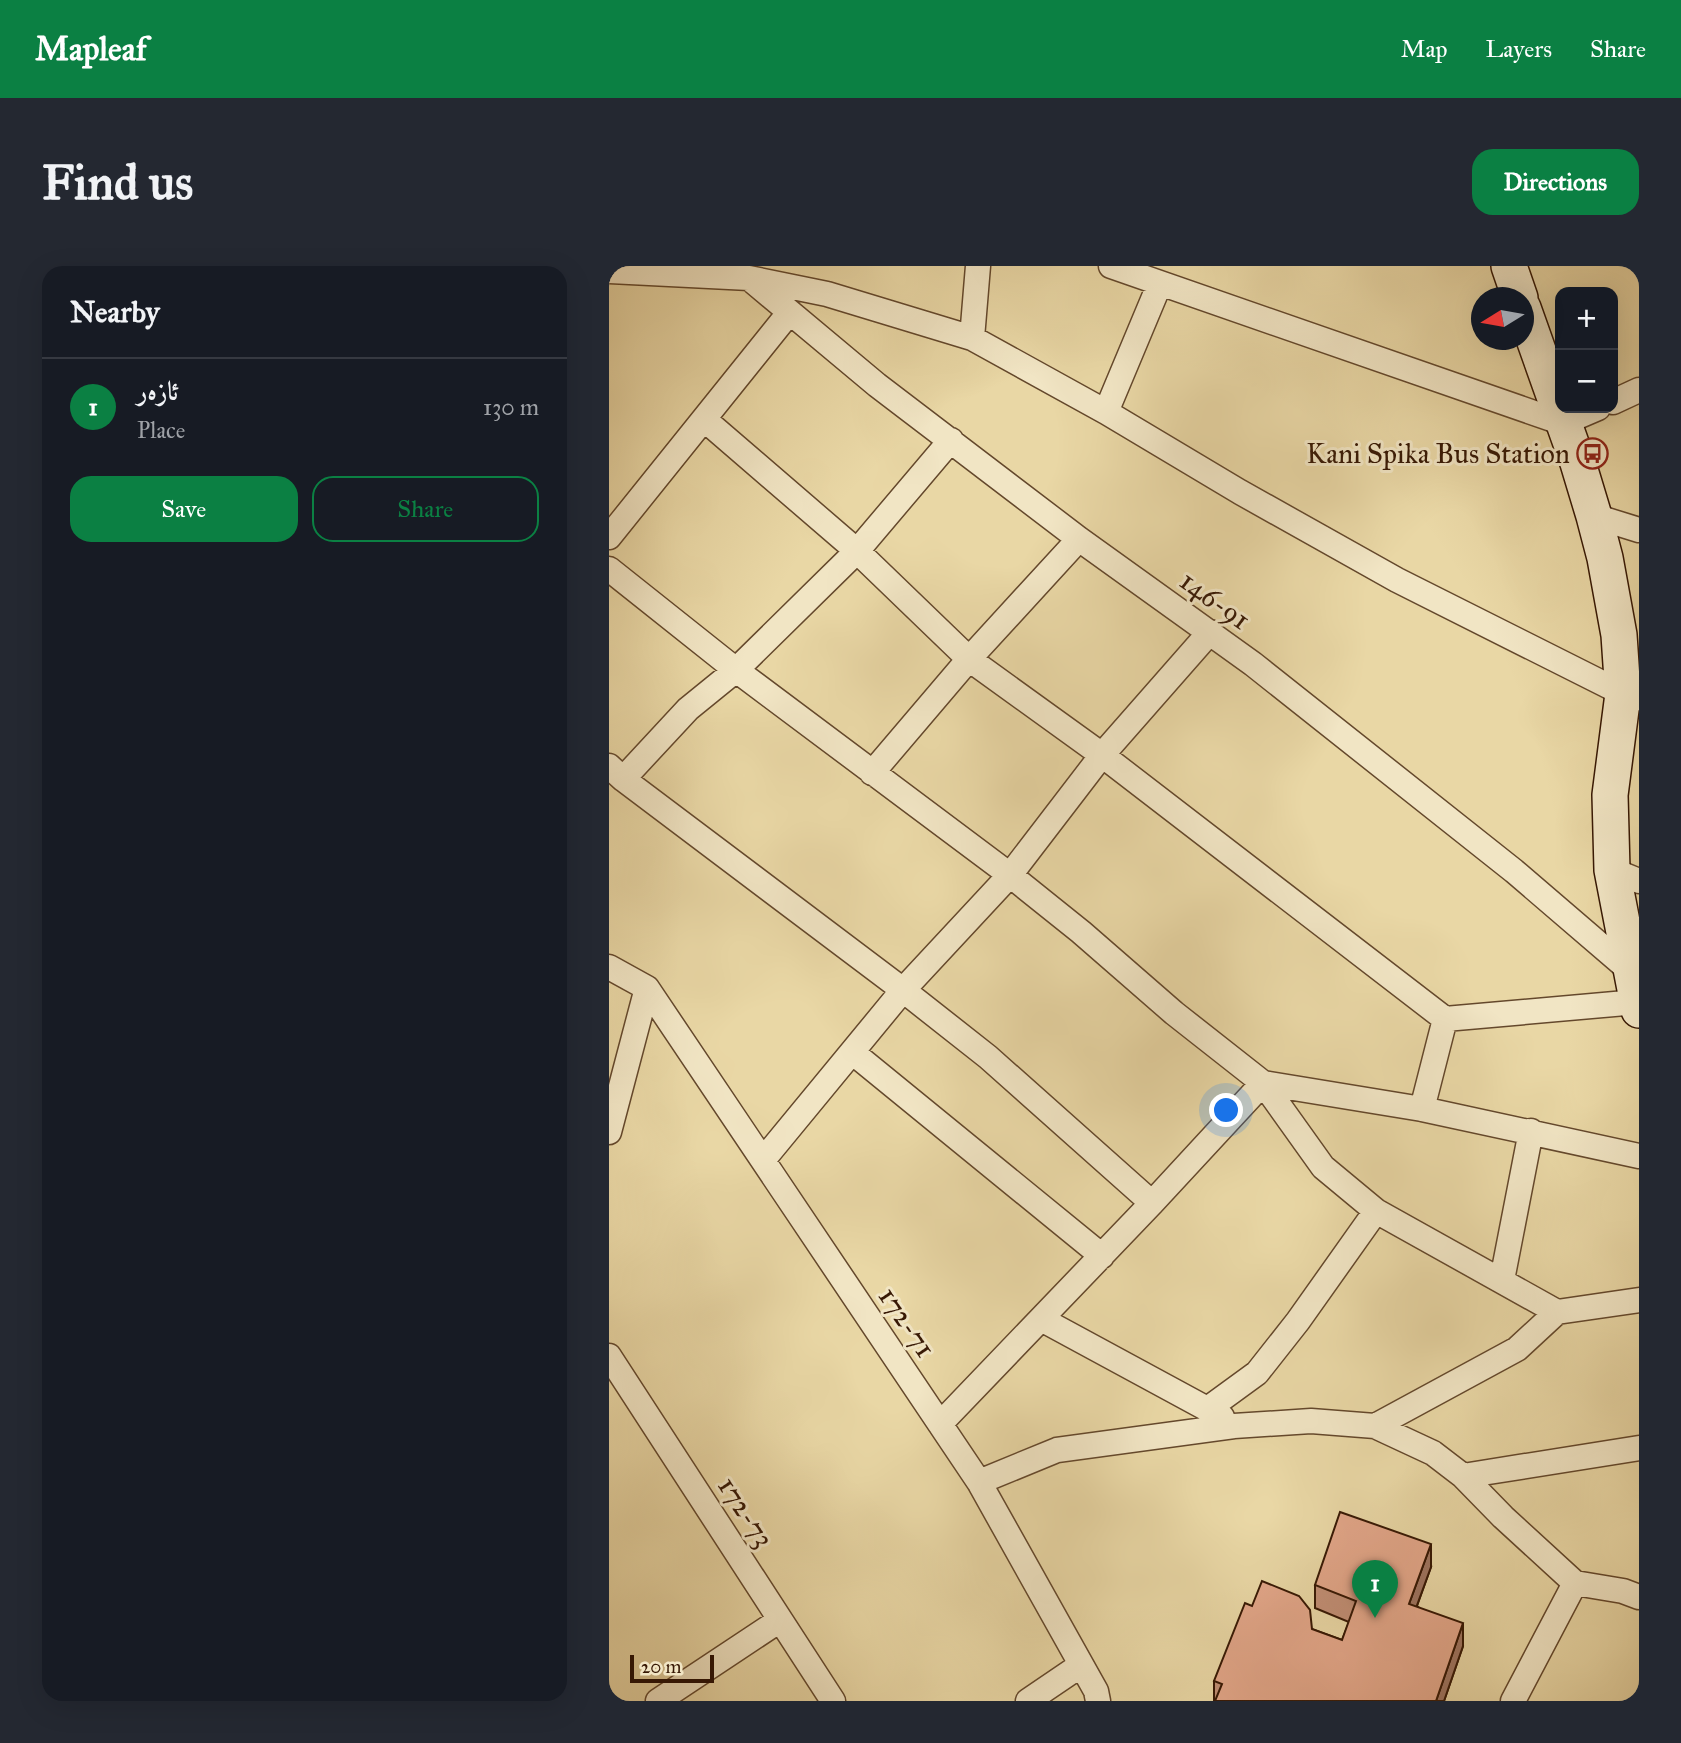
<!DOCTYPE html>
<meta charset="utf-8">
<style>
body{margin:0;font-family:"IM FELL Great Primer",Amiri,serif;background:#242831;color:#f1f3f6}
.controls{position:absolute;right:21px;top:21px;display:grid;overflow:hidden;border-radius:14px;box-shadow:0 7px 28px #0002}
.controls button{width:63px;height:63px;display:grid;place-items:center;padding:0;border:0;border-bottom:2px solid #363941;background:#171b24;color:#f1f3f6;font:35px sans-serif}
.compass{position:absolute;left:862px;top:21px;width:63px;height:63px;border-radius:50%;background:#171b24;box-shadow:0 7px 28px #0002;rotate:259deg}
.scale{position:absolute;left:21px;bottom:18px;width:84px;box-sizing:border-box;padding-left:7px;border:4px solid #371804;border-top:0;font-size:19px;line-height:24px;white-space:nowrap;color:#371804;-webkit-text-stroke:5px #f1e5c4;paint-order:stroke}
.you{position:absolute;left:618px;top:845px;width:24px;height:24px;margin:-18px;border:5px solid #fff;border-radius:50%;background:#1a73e8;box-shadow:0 0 0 10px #1a73e833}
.badge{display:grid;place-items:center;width:46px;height:46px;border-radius:50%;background:#0b8043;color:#fff;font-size:23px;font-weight:700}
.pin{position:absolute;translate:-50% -58px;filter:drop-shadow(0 2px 4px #0008)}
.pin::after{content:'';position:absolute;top:37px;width:24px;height:21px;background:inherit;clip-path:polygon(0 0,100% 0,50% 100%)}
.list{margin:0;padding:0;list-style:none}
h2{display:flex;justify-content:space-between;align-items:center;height:91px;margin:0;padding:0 28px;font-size:30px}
h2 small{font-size:23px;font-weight:400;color:#9ea1a6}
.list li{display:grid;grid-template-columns:46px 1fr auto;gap:21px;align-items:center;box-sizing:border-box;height:98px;padding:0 28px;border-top:2px solid #363941}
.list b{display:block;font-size:26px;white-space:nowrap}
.list p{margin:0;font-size:23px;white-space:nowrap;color:#9ea1a6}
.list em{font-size:23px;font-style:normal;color:#9ea1a6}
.actions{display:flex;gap:14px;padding:21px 28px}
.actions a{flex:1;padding:16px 0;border:2px solid #0b8043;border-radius:21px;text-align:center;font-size:24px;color:#0b8043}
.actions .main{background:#0b8043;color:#fff}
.map{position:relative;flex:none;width:1030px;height:1435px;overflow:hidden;border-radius:21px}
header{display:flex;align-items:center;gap:42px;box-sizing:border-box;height:98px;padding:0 35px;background:#0b8043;color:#fff}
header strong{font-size:33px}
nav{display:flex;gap:38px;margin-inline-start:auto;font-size:24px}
.intro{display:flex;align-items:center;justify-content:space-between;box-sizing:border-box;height:168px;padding:0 42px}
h1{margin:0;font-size:49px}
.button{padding:18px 32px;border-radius:21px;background:#0b8043;color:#fff;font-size:24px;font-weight:700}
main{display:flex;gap:42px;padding:0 42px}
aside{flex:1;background:#171b24;border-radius:21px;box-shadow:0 7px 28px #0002}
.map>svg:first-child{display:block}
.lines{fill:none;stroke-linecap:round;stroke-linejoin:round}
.street-casing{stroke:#64482c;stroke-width:27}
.secondary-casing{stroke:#371804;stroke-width:38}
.street{stroke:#f1e5c4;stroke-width:24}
.secondary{stroke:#f1e5c4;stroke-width:35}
.wall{fill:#c28f76;stroke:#371804;stroke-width:2}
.shaded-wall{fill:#9e7460;stroke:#371804;stroke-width:2}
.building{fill:#e2a689;stroke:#371804;stroke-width:2}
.labels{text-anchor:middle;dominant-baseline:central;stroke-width:6;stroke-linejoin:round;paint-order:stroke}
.poi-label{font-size:28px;fill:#371804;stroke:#f1e5c4;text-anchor:end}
.street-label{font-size:28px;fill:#371804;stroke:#f1e5c4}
</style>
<header>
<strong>Mapleaf</strong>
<nav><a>Map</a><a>Layers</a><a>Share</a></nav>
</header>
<div class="intro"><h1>Find us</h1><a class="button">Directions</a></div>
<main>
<aside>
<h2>Nearby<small></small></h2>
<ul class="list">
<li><span class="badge">1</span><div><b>ئازەر</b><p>Place</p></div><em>130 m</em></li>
</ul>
<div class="actions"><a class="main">Save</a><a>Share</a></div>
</aside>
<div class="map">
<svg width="1030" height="1435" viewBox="0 0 1030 1435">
<rect width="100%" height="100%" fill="#e9d7a5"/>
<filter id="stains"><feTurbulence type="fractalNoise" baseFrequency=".00286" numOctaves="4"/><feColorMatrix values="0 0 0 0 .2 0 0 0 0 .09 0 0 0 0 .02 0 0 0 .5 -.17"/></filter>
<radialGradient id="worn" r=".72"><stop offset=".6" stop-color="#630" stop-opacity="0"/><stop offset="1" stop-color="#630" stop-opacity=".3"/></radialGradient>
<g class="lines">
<defs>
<path id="street" d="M502 0 954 157 989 142
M0 5 140 12 218 28 363 72 497 146 631 226 788 314 1025 433
M140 12 268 119 470 273 644 398 905 605 1025 708
M363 72 369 0
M1004 136 1030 124
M497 146 551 17
M96 154 248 285 360 393 493 489 836 753 1028 736
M985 250 1030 264
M0 271 180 47
M0 303 127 404 401 609 472 666 565 747 654 817 714 901 767 945 948 1046
M0 500 14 513 294 724 379 791 543 937
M263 507 360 393 470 273
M14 513 79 443 127 404 248 285 342 174
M1003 604 1030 615
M0 701 38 722 370 1216 487 1425 489 1435
M243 786 493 990
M654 817 813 843 1030 890
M813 843 836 753
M0 866 38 722
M154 894 294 724 401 609 493 489 601 366
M893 1014 922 865
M432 1053 613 1151
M0 1090 224 1435
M600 1142 648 1107 689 1055 767 945
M331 1158 543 937 654 817
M766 1160 908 1083 948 1046 1030 1034
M854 1210 1030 1182
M370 1216 448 1184 625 1160 702 1155 766 1160 824 1187 854 1210 894 1251 966 1317 1014 1325 1030 1331
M49 1435 171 1354
M419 1435 472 1399
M904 1435 966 1317"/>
<path id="secondary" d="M900 0 911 32
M914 42 969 197 985 250 996 292 1010 369 1014 428 1001 529 1003 604 1030 744"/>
</defs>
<use href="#street" class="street-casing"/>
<use href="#secondary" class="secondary-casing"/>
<use href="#street" class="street"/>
<use href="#secondary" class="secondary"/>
</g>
<path class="wall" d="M822 1301 808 1340 854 1380 835 1435H605V1415L703 1363 733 1374 740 1356 706 1342V1319Z"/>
<path class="shaded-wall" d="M822 1278V1301L800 1361V1338Z
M854 1357V1380L835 1435H827Z"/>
<path class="building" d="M731 1246 822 1278 800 1338 854 1357 827 1435H606L613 1418 605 1415 636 1337 643 1340 653 1315 690 1330 701 1344 703 1363 733 1374 747 1335 706 1319Z"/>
<defs>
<symbol id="bus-ring" viewBox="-11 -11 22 22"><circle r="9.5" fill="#f1e5c4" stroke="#8f2418" stroke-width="1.5"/><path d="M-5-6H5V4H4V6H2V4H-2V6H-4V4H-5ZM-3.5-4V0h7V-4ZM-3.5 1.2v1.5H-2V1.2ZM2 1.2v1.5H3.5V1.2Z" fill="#8f2418"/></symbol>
</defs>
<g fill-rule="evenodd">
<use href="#bus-ring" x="966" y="170" width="35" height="35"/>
</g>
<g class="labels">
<g class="poi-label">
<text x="961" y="187">Kani Spika Bus Station</text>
</g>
<g class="street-label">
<text transform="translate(606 334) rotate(36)">146-91</text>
<text transform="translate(298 1056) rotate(56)">172-71</text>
<text transform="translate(137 1246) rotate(57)">172-73</text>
</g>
</g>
<rect width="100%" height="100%" filter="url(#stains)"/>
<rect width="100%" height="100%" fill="url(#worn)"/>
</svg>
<div class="controls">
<button>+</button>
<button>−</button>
</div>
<svg class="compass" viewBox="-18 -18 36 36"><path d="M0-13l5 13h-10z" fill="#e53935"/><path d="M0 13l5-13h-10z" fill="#9ea1a6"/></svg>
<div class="scale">20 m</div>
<div class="you"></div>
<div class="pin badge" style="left:766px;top:1352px">1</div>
</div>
</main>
